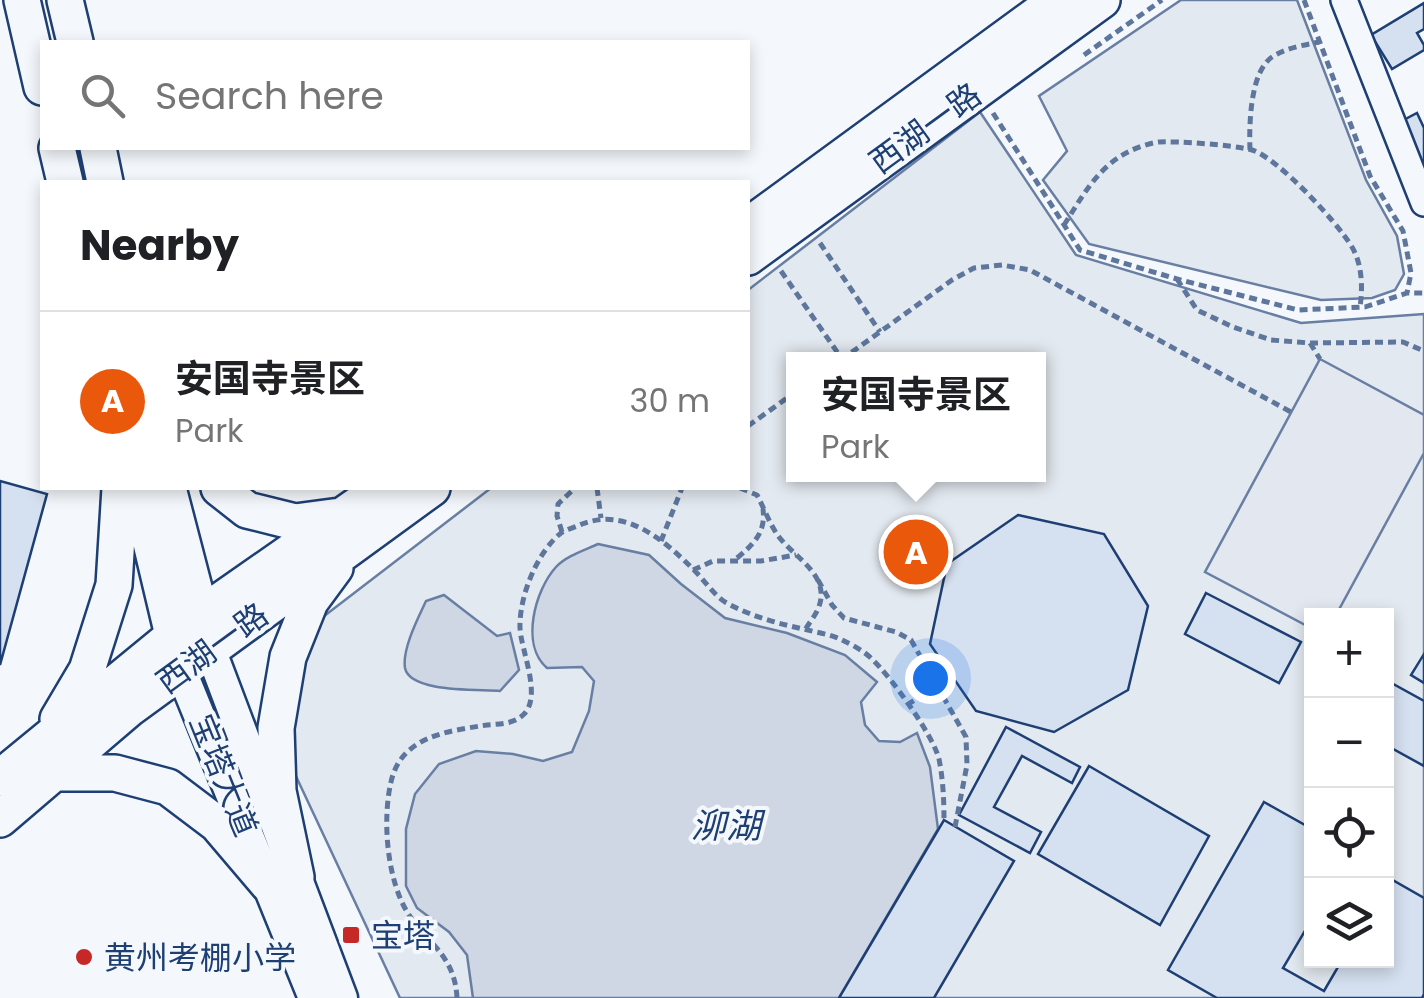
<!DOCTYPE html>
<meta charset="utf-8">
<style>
body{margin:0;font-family:Poppins,"Noto Sans SC",sans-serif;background:#f6f6f6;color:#202124}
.controls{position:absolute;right:30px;bottom:30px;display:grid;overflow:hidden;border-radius:0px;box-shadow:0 5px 15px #0003}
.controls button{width:90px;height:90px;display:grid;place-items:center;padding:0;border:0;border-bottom:2px solid #e0e0e0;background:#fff;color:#202124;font:50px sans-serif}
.you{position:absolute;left:930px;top:678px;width:35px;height:35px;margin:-25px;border:8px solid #fff;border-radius:50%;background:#1a73e8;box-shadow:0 0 0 15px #1a73e833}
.badge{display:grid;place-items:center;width:65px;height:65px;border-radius:50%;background:#ea580c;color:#fff;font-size:32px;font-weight:700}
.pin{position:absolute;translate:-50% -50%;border:5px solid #fff;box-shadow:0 2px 10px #0006}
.popup{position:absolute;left:786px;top:352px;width:260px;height:130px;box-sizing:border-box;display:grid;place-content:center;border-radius:0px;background:#fff;filter:drop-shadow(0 2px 8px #0005);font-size:32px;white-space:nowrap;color:#757577}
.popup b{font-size:38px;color:#202124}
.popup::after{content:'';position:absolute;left:50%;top:100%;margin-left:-20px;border:20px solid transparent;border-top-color:#fff}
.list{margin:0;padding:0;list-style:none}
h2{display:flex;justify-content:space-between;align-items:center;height:130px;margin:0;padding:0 40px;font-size:42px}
h2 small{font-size:32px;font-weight:400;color:#757577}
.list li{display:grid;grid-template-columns:65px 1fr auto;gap:30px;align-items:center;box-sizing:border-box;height:180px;padding:0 40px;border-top:2px solid #e0e0e0}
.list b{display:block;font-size:38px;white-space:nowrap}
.list p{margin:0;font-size:32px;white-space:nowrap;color:#757577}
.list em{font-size:32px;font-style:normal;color:#757577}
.icon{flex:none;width:55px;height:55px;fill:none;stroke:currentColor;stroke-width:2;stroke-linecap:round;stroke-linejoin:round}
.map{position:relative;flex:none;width:1424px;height:998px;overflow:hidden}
.search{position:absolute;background:#fff;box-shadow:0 5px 15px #0003;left:40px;top:40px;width:710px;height:110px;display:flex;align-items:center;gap:25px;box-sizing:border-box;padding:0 35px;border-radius:0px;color:#757577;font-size:38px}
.panel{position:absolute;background:#fff;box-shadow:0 5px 15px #0003;left:40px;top:180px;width:710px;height:310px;border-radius:0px}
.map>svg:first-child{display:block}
.green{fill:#e3e9f0;stroke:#687fa3;stroke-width:2.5;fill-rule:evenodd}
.parking{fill:#e3e8f0;stroke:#687fa3;stroke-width:2.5}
.water{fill:#cfd7e4;stroke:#687fa3;stroke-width:2.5}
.building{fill:#d5e0f0;stroke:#1d3f73;stroke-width:2.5}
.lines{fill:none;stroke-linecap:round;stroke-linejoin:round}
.minor-casing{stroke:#1d3f73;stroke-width:30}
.tertiary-casing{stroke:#1d3f73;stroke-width:35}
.secondary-casing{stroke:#1d3f73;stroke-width:40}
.path{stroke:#5e769c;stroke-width:5;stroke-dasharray:8 5;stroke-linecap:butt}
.minor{stroke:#f4f7fb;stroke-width:25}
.tertiary{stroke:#f4f7fb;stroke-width:30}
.secondary{stroke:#f4f7fb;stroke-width:35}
.poi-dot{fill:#c62828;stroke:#f4f7fb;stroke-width:4}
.labels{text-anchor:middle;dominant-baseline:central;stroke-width:8;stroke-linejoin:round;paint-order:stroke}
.street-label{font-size:32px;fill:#1d3f73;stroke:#f4f7fb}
.poi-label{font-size:32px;fill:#1d3f73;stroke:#f4f7fb;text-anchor:start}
.water-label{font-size:35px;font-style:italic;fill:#1d3f73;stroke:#f4f7fb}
</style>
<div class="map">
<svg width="1424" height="998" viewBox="0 0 1424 998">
<rect width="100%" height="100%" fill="#f4f7fb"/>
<path class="green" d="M1181 0H1297L1366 180 1397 236 1404 274 1395 290 1372 298 1321 300 1089 244 1043 180 1067 151 1039 96Z
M980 112 1076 255 1301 323 1424 314V998H400L294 772V687L319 620 491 488H748V290ZM794 360H1038V474H794ZM1312 616H1386V960H1312Z"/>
<path class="parking" d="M1320 359 1424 415V453L1336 615 1312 616 1311 628 1205 572Z"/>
<path class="water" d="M598 544 649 555 681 584 725 618 787 633 845 655 877 682 861 702 865 725 879 741 900 742 917 733 930 767 938 829 839 998H473L467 955 449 932 417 908 406 886V829L415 794 439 764 476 751 513 754 543 761 572 752 589 711 594 681 582 667 547 668C520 645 535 590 556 567 566 556 585 550 598 544Z
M444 595 497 636 510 633 519 670 500 691C479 689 410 693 405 668 402 649 418 618 426 601Z"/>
<path class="building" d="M1424 3V29L1417 33 1424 45V50L1392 69 1371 35Z
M1417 113 1424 128V173L1398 123Z
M0 481 47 494 0 665Z
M1018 515 1104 534 1148 606 1128 690 1054 732 976 711 930 644 947 564Z
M1206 593 1301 642 1279 683 1185 634Z
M1424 654V683L1411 675Z
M1386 680 1424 701V766L1386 745Z
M1006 727 1080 767 1072 783 1022 756 994 807 1041 832 1030 853 959 815Z
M1089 766 1209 836 1160 925 1038 854Z
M1264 802 1312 829V919L1283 968 1324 991 1342 960H1386V883L1389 878 1424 898V994L1422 998H1217L1168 970Z
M944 820 1014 861 934 998H839Z"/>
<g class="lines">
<defs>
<path id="minor" d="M1344 0 1424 203"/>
<path id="tertiary" d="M210 649 342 998
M181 671 314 998"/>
<path id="secondary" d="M22 0 42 87
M65 0 75 42
M57 148 65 182
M98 148 105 182
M748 226 1057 0
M748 257 1102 0
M138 488 177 652
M168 488 206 634
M219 488 247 510 295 522 340 516
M58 719 87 670 114 585 120 488
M54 773H115L168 787 217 824 268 884
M0 778 190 622 382 488
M0 819 130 708 432 488
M296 877 278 791 276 728 288 657 310 602 335 568"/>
</defs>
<use href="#minor" class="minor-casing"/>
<use href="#tertiary" class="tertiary-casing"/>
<use href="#secondary" class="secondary-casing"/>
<path class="path" d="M1304 0 1370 176 1403 231 1411 273 1407 293
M1084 55 1162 0
M993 113 1080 250 1177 279 1298 310 1365 307 1407 293H1424
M1250 150C1249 125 1250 72 1272 57 1286 48 1304 45 1319 42
M1064 225C1082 197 1098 166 1130 151 1138 147 1150 143 1159 142 1178 141 1234 145 1252 150 1278 158 1337 222 1352 247 1362 264 1363 287 1360 307
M820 243 880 332
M781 271 842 359
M1177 279 1197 310 1233 327 1271 340 1310 343 1403 342 1424 351
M1310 343 1320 359
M841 360 952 280 974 268 1002 265 1030 270 1291 412
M748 426 794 393
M597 488 601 518
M740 488 757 495C764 508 770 525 779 537 796 559 832 576 818 609 815 616 809 623 805 630
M562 532 557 516 558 504 575 488
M661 541 682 488
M737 558C754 544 766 532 763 509
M693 570 713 561H761L796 555
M818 580 832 605 844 618 896 632 911 640 957 721 966 737 967 765 955 827
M907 705 937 686
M457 998C455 957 430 945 409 915 387 882 382 820 391 782 401 736 448 731 487 725 499 724 514 724 523 715 543 697 521 651 520 628 519 597 537 552 561 533 567 529 576 527 582 524 626 507 664 540 694 570 705 581 712 593 725 602 750 616 776 623 803 629 815 632 829 634 840 639 851 644 864 651 872 659 891 677 933 735 939 759 943 779 944 800 944 820"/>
<use href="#minor" class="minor"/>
<use href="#tertiary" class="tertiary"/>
<use href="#secondary" class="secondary"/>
</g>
<g class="poi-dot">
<rect x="341" y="925" width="20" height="20" rx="5"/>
<circle cx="84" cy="957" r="10"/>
</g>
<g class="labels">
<g class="street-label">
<text transform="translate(925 128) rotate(-36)">西湖一路</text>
<text transform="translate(212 648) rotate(-36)">西湖一路</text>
<text transform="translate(224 775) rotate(68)">宝塔大道</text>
</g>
<g class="poi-label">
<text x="371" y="935">宝塔</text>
<text x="104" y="957">黄州考棚小学</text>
</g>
<g class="water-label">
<text x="726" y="825">泖湖</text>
</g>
</g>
</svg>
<div class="controls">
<button>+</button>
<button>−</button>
<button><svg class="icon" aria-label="locate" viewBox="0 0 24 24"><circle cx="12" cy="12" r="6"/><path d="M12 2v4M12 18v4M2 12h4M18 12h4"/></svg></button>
<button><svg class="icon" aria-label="layers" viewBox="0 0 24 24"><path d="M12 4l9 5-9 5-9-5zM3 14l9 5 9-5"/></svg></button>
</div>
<div class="you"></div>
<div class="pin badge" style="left:916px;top:552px">A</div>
<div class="popup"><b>安国寺景区</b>Park</div>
<div class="search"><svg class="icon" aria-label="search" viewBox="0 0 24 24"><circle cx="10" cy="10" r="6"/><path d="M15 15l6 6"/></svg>Search here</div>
<section class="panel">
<h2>Nearby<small></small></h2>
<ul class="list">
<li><span class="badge">A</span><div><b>安国寺景区</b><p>Park</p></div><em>30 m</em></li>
</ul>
</section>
</div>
